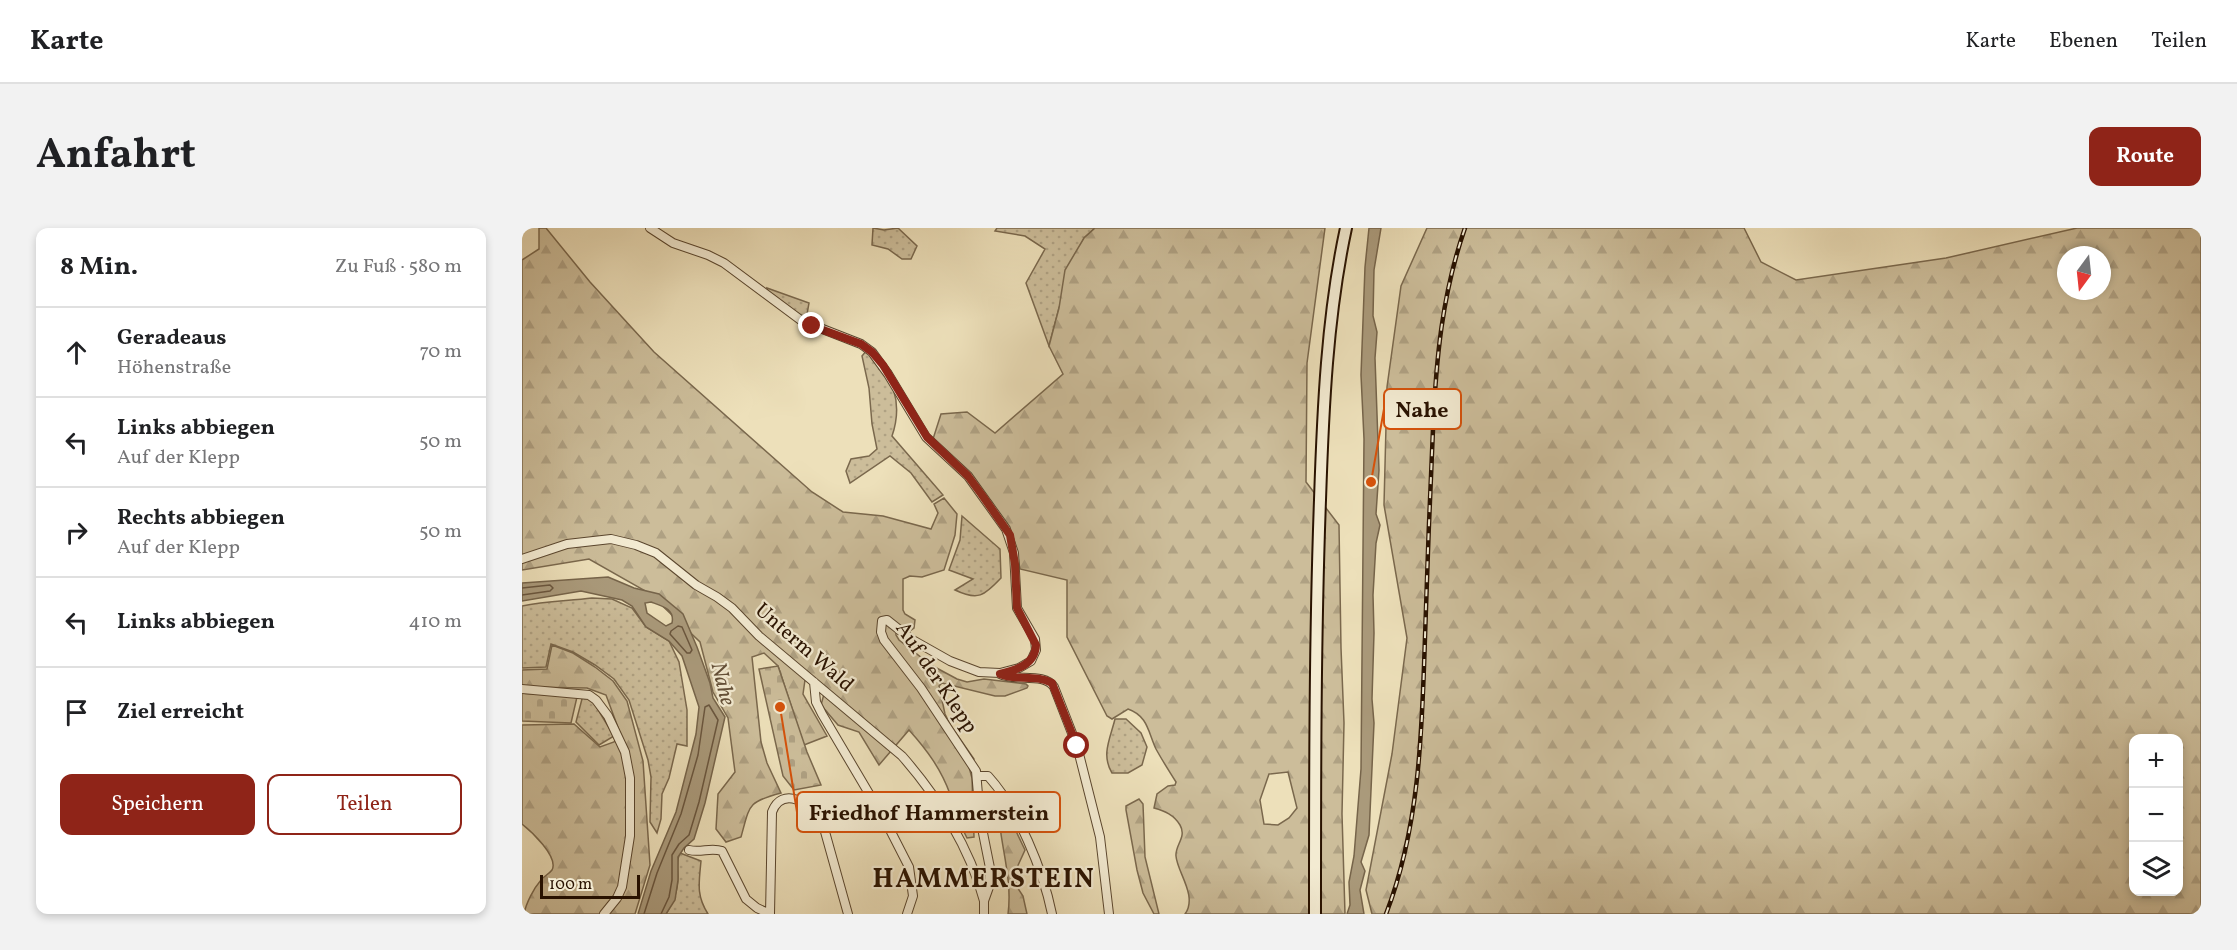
<!DOCTYPE html>
<html lang="de">
<meta charset="utf-8">
<style>
body{margin:0;font-family:Vollkorn,serif;background:#f2f2f2;color:#202124}
.controls{position:absolute;right:18px;bottom:18px;display:grid;overflow:hidden;border-radius:12px;box-shadow:0 3px 9px #0003}
.controls button{width:54px;height:54px;display:grid;place-items:center;padding:0;border:0;border-bottom:2px solid #e0e0e0;background:#fff;color:#202124;font:30px sans-serif}
.compass{position:absolute;left:1535px;top:18px;width:54px;height:54px;border-radius:50%;background:#fff;box-shadow:0 3px 9px #0003;rotate:195deg}
.scale{position:absolute;left:18px;bottom:15px;width:100px;box-sizing:border-box;padding-left:6px;border:3px solid #291200;border-top:0;font-size:16px;line-height:21px;white-space:nowrap;color:#291200;-webkit-text-stroke:4px #f3ebd2;paint-order:stroke}
.stop{position:absolute;width:18px;height:18px;margin:-14px;border:4px solid #8f2418;border-radius:50%;background:#fff}
.stop.end{background:#8f2418;border-color:#fff;box-shadow:0 2px 6px #0008}
.list{margin:0;padding:0;list-style:none}
h2{display:flex;justify-content:space-between;align-items:center;height:78px;margin:0;padding:0 24px;font-size:26px}
h2 small{font-size:20px;font-weight:400;color:#757577}
.list li{display:grid;grid-template-columns:39px 1fr auto;gap:18px;align-items:center;box-sizing:border-box;height:90px;padding:0 24px;border-top:2px solid #e0e0e0}
.list b{display:block;font-size:22px;white-space:nowrap}
.list p{margin:0;font-size:20px;white-space:nowrap;color:#757577}
.list em{font-size:20px;font-style:normal;color:#757577}
.actions{display:flex;gap:12px;padding:18px 24px}
.actions a{flex:1;padding:14px 0;border:2px solid #8f2418;border-radius:12px;text-align:center;font-size:21px;color:#8f2418}
.actions .main{background:#8f2418;color:#fff}
.icon{flex:none;width:33px;height:33px;fill:none;stroke:currentColor;stroke-width:2;stroke-linecap:round;stroke-linejoin:round}
.map{position:relative;flex:none;width:1679px;height:686px;overflow:hidden;border-radius:12px}
header{display:flex;align-items:center;gap:36px;box-sizing:border-box;height:84px;padding:0 30px;background:#fff;border-bottom:2px solid #e0e0e0}
header strong{font-size:28px}
nav{display:flex;gap:33px;margin-inline-start:auto;font-size:21px}
.intro{display:flex;align-items:center;justify-content:space-between;box-sizing:border-box;height:144px;padding:0 36px}
h1{margin:0;font-size:42px}
.button{padding:15px 27px;border-radius:12px;background:#8f2418;color:#fff;font-size:21px;font-weight:700}
main{display:flex;gap:36px;padding:0 36px}
aside{flex:1;background:#fff;border-radius:12px;box-shadow:0 3px 9px #0003}
.map>svg:first-child{display:block}
.green{fill:url(#green-dots);stroke:#7a684d;stroke-width:1.5}
.forest{fill:url(#forest-firs);stroke:#7a684d;stroke-width:1.5;fill-rule:evenodd}
.cemetery{fill:url(#cemetery-stones);stroke:#7a684d;stroke-width:1.5}
.water{fill:#aa9a7b;stroke:#76644a;stroke-width:1.5;fill-rule:evenodd}
.lines{fill:none;stroke-linecap:round;stroke-linejoin:round}
.shore{stroke:#6a563e;stroke-width:1.5}
.minor-casing{stroke:#5a462e;stroke-width:10}
.secondary-casing{stroke:#291200;stroke-width:14}
.minor{stroke:#f3ebd2;stroke-width:8}
.secondary{stroke:#f3ebd2;stroke-width:10}
.rail-casing{stroke:#291200;stroke-width:4.5}
.rail{stroke:#f3ebd2;stroke-width:2;stroke-dasharray:7;stroke-linecap:butt}
.route{stroke:#8f2418;stroke-width:8}
.labels{text-anchor:middle;dominant-baseline:central;stroke-width:4.5;stroke-linejoin:round;paint-order:stroke}
.street-label{font-size:21px;fill:#291200;stroke:#f3ebd2}
.water-label{font-size:22px;font-style:italic;fill:#634f37;stroke:#f3ebd2}
.district-label{font-size:27px;font-weight:bold;letter-spacing:1.5px;fill:#291200;stroke:#f3ebd2}
.leader{fill:none;stroke:#d5520b;stroke-width:2}
.callout-dot{fill:#d5520b;stroke:#f3ebd2;stroke-width:2}
.callout{fill:#f3ebd2;stroke:#d5520b;stroke-width:2}
.callout-label{font-size:22px;text-anchor:middle;font-weight:bold;fill:#291200}
</style>
<header>
<strong>Karte</strong>
<nav><a>Karte</a><a>Ebenen</a><a>Teilen</a></nav>
</header>
<div class="intro"><h1>Anfahrt</h1><a class="button">Route</a></div>
<main>
<aside>
<h2>8 Min.<small>Zu Fuß · 580 m</small></h2>
<ul class="list">
<li><svg class="icon" aria-label="ahead" viewBox="0 0 24 24"><path d="M12 20V5M6 11l6-6 6 6"/></svg><div><b>Geradeaus</b><p>Höhenstraße</p></div><em>70 m</em></li>
<li><svg class="icon" aria-label="left" viewBox="0 0 24 24"><path d="M17 20v-9H6M10 6l-5 5 5 5"/></svg><div><b>Links abbiegen</b><p>Auf der Klepp</p></div><em>50 m</em></li>
<li><svg class="icon" aria-label="right" viewBox="0 0 24 24"><path d="M7 20v-9h11M14 6l5 5-5 5"/></svg><div><b>Rechts abbiegen</b><p>Auf der Klepp</p></div><em>50 m</em></li>
<li><svg class="icon" aria-label="left" viewBox="0 0 24 24"><path d="M17 20v-9H6M10 6l-5 5 5 5"/></svg><div><b>Links abbiegen</b></div><em>410 m</em></li>
<li><svg class="icon" aria-label="arrive" viewBox="0 0 24 24"><path d="M6 21V4h12l-3 4 3 4H6"/></svg><div><b>Ziel erreicht</b></div></li>
</ul>
<div class="actions"><a class="main">Speichern</a><a>Teilen</a></div>
</aside>
<div class="map">
<svg width="1679" height="686" viewBox="0 0 1679 686">
<defs>
<pattern id="green-dots" width="8" height="8" patternUnits="userSpaceOnUse" patternTransform="scale(1.5)"><rect width="8" height="8" fill="#ccbd9a"/><path d="M2 2h.1M6 6h.1" fill="none" stroke="#afa183" stroke-width="1.8" stroke-linecap="round"/></pattern>
<pattern id="forest-firs" width="22" height="20" patternUnits="userSpaceOnUse" patternTransform="scale(1.5)"><rect width="22" height="20" fill="#ccbd9a"/><path d="M5 1l3.5 6h-7zM16 11l3.5 6h-7z" fill="#afa183"/></pattern>
<pattern id="cemetery-stones" width="16" height="16" patternUnits="userSpaceOnUse" patternTransform="scale(1.5)"><rect width="16" height="16" fill="#ccbd9a"/><path d="M2 7V4a2 2 0 0 1 4 0v3zM10 15v-3a2 2 0 0 1 4 0v3z" fill="#afa183"/></pattern>
</defs>
<rect width="100%" height="100%" fill="#ede0ba"/>
<filter id="stains"><feTurbulence type="fractalNoise" baseFrequency=".00333" numOctaves="4"/><feColorMatrix values="0 0 0 0 .2 0 0 0 0 .09 0 0 0 0 .02 0 0 0 .5 -.17"/></filter>
<radialGradient id="worn" r=".72"><stop offset=".6" stop-color="#630" stop-opacity="0"/><stop offset="1" stop-color="#630" stop-opacity=".3"/></radialGradient>
<path class="green" d="M351 0 362 2 376 0 395 18 389 31H380L366 21 350 17Z
M475 0H573L562 10 537 80 527 118 504 55 523 21 503 8 473 3Z
M245 60 287 75 284 92 246 64Z
M345 122C370 148 382 173 370 208L421 267 410 274 389 245 368 228 328 255 324 243 329 231 347 228 355 221 350 196 347 160 340 128Z
M440 288 478 321 479 350C462 368 456 373 433 362L451 351 427 342 438 312Z
M70 370 90 371 110 380 124 399 147 413 157 434 165 482V518L155 516 147 550 140 566 139 591 135 605 128 594 129 549 126 532 107 472 92 451 73 437 51 424 29 416 24 439 0 440V378C23 373 46 373 70 370Z
M61 467 72 475 92 508 77 517 54 494Z
M593 491H604L619 505 625 519 620 537 606 545H590C579 527 588 511 593 491Z
M158 625 179 633C177 655 174 667 186 686H144C151 674 156 664 156 649 156 641 154 633 158 625Z"/>
<path class="forest" d="M17 0H24L68 54 132 124 290 264 321 284 361 288 409 301 416 285 412 276 422 270 435 286 433 307 422 342 400 349 388 348 381 351V382L383 386 393 392 392 400 388 403 373 397 374 407 377 412 409 437 435 451 445 454 462 451 504 456 506 458 505 460 483 468H473L420 455 417 458 423 486 429 498 452 531 447 539 450 550 452 609 445 610C436 593 434 583 428 566 419 541 405 522 387 502L357 537 337 504 316 497 299 477 302 466 283 452 281 466 305 508 282 517 256 438 242 425 230 429 239 514 245 535 259 565C225 574 228 577 219 609L204 614 194 601 196 566 213 544 206 490 191 464 178 414 127 365 67 331 0 342V32L17 21Z
M573 0H803L785 135 784 254 817 297 819 420 822 495 820 586 823 686H663C676 668 655 644 654 628 653 617 665 609 658 597 652 587 643 583 632 580L635 566 646 558 653 557 654 554C647 543 640 532 634 521 626 504 626 488 606 481L590 491 585 488 545 409V352L498 341 495 323 488 301 411 211 419 186 445 184 473 205 541 146 527 118 537 80 543 42 562 10ZM766 544 775 580 767 590 756 597 742 596 738 572 747 546Z
M905 0H1222L1239 34 1274 52 1424 30 1555 0H1679V686H850L844 662 870 526 885 410 862 277 865 159 879 58ZM1544 27H1580V63H1544ZM1612 511H1656V664H1612Z
M30 417 51 425 73 439 91 453 105 473 121 533 128 637 113 686H2C4 675 12 660 19 652 22 648 27 646 30 642 37 629 9 603 0 596V497L52 496 78 519 92 514 98 505 84 467 65 460 0 459V442L25 441Z
M617 571 621 576 623 629 637 686H632L621 665 615 642 604 582V578Z
M478 576 482 578 503 622 493 644V651L495 659 501 668 505 686H486C491 649 477 614 476 577Z"/>
<path class="cemetery" d="M256 438 285 524 299 557 272 562 261 548 237 441Z
M0 465 55 469 49 495 0 493Z"/>
<path class="water" d="M847 0H859L852 42 851 88 855 104 853 130 857 242 854 286 858 297 854 315 851 367 852 405 850 471 852 495 847 607 839 634 843 643 838 662 842 686H825L828 677 827 654 832 628 839 541 842 211 839 147 843 39Z
M86 349 112 360 137 366 161 386 175 419 188 455 191 470 203 489 183 575 172 611 162 620 156 629V652L153 672 144 686H116L129 643 154 584 174 506 177 479 160 428 147 413 124 399 110 378 100 372 59 363 0 373V355ZM129 374C140 378 153 381 150 395L144 398 125 385 123 375Z"/>
<g class="lines">
<path class="shore" d="M0 360 28 357 31 360 28 363 0 367
M156 398 160 399 170 422 168 425H165L148 406 149 403Z
M122 686 135 645 159 586 176 527 183 479 187 477 196 492 177 574 167 607 157 616 150 627V652L147 669 139 686"/>
<defs>
<path id="minor" d="M128 0 151 15 186 27 202 35 280 93 339 116 350 124 366 146 404 209 446 248 484 301 492 325 495 380 513 411 514 422 509 433 497 440 478 445 457 444 428 433 389 411 365 392 360 393 359 404 362 412 399 460 454 543 458 590 468 640 467 659 462 673V686
M0 331 45 316 89 311 114 317 134 325 174 357 195 369 210 380 237 408 380 528C416 569 448 620 462 673
M478 446C494 454 522 444 532 459L555 518 578 609 587 686
M292 454 294 474 300 486 365 596 387 639 391 668 385 686
M0 461 67 467 74 472 86 488 103 524 108 550V608L100 659 95 670 82 686
M456 548H466C496 581 521 642 530 686
M167 622C179 625 189 619 200 623L224 671 235 680 248 686 250 584C260 557 289 575 300 593L326 686"/>
<path id="secondary" d="M793 686C793 548 793 410 798 272 801 181 805 88 824 0"/>
</defs>
<use href="#minor" class="minor-casing"/>
<use href="#secondary" class="secondary-casing"/>
<use href="#minor" class="minor"/>
<use href="#secondary" class="secondary"/>
<defs>
<path id="rail" d="M864 686C898 598 900 502 903 409 905 340 908 270 911 201 914 132 920 66 943 0"/>
</defs>
<use href="#rail" class="rail-casing"/>
<use href="#rail" class="rail"/>
</g>
<g class="lines">
<path class="route" d="M290 98 339 116 350 124 361 137 405 209 446 248 460 267 488 307 493 336 495 380 514 417C513 437 494 442 478 446 494 453 514 446 530 455L555 518"/>
</g>
<g class="labels">
<g class="street-label">
<text transform="translate(282 420) rotate(41)">Unterm Wald</text>
<text transform="translate(414 450) rotate(56)">Auf der Klepp</text>
</g>
<g class="water-label">
<text transform="translate(200 456) rotate(76)">Nahe</text>
</g>
<g class="district-label">
<text x="462" y="652">HAMMERSTEIN</text>
</g>
</g>
<path class="leader" d="M849 254L862 181M258 479L275 584"/>
<g class="callout-dot">
<circle cx="849" cy="254" r="6"/>
<circle cx="258" cy="479" r="6"/>
</g>
<g class="callout">
<rect x="862" y="161" width="77" height="40" rx="6"/>
<rect x="275" y="564" width="263" height="40" rx="6"/>
</g>
<g class="callout-label">
<text x="900" y="189">Nahe</text>
<text x="407" y="592">Friedhof Hammerstein</text>
</g>
<rect width="100%" height="100%" filter="url(#stains)"/>
<rect width="100%" height="100%" fill="url(#worn)"/>
</svg>
<div class="controls">
<button>+</button>
<button>−</button>
<button><svg class="icon" aria-label="layers" viewBox="0 0 24 24"><path d="M12 4l9 5-9 5-9-5zM3 14l9 5 9-5"/></svg></button>
</div>
<svg class="compass" viewBox="-18 -18 36 36"><path d="M0-13l5 13h-10z" fill="#e53935"/><path d="M0 13l5-13h-10z" fill="#757577"/></svg>
<div class="scale">100 m</div>
<div class="stop" style="left:555px;top:518px"></div>
<div class="stop end" style="left:290px;top:98px"></div>
</div>
</main>
